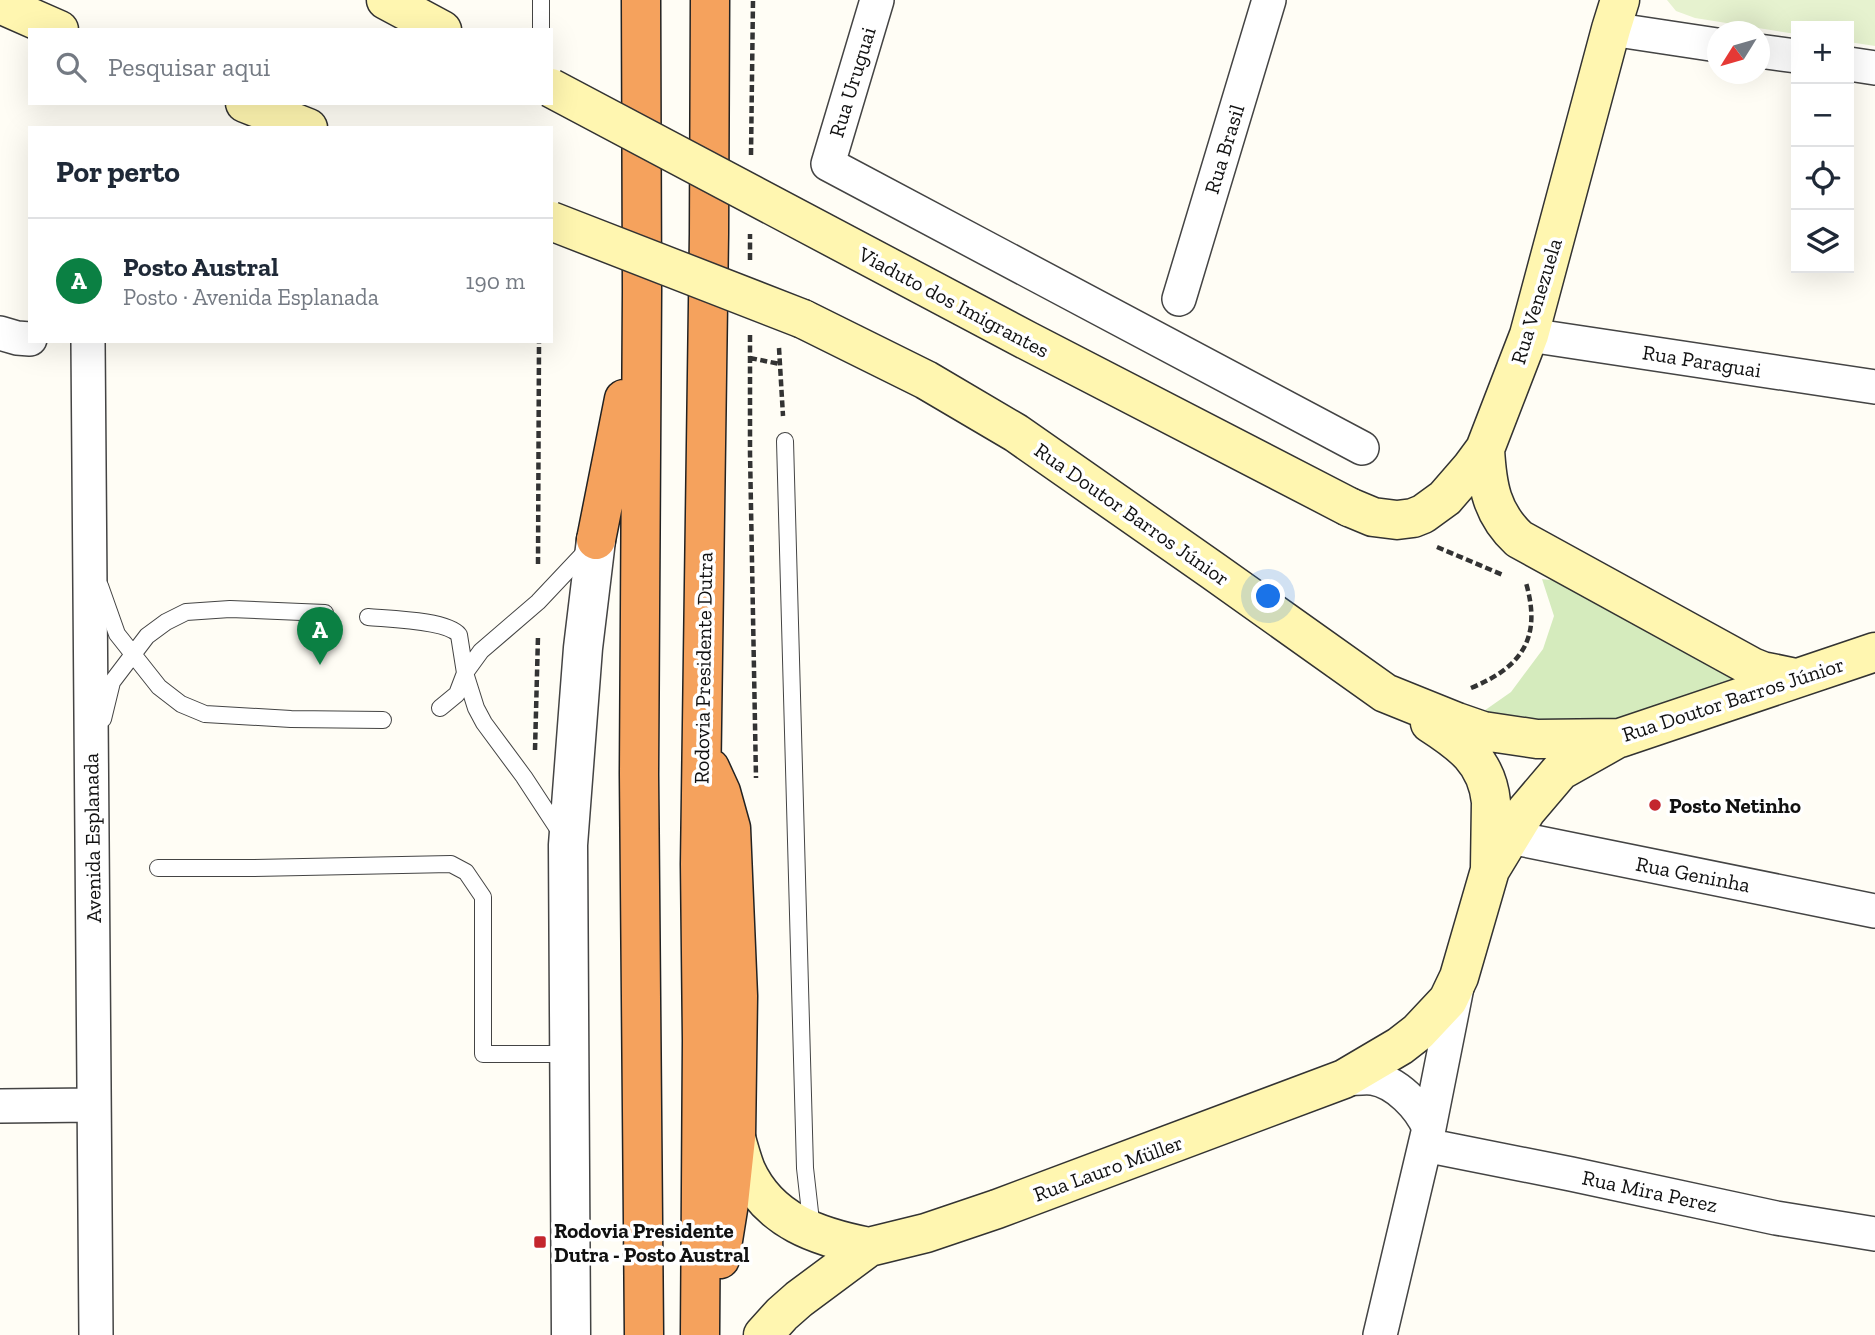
<!DOCTYPE html>
<html lang="pt">
<meta charset="utf-8">
<style>
body{margin:0;font-family:"Zilla Slab",serif;background:#f6f6f7;color:#1f2937}
.controls{position:absolute;right:21px;top:21px;display:grid;overflow:hidden;border-radius:0px;box-shadow:0 7px 28px #0002}
.controls button{width:63px;height:63px;display:grid;place-items:center;padding:0;border:0;border-bottom:2px solid #e0e1e3;background:#fff;color:#1f2937;font:35px sans-serif}
.compass{position:absolute;left:1707px;top:21px;width:63px;height:63px;border-radius:50%;background:#fff;box-shadow:0 7px 28px #0002;rotate:233deg}
.you{position:absolute;left:1269px;top:597px;width:24px;height:24px;margin:-18px;border:5px solid #fff;border-radius:50%;background:#1a73e8;box-shadow:0 0 0 10px #1a73e833}
.badge{display:grid;place-items:center;width:46px;height:46px;border-radius:50%;background:#0b8043;color:#fff;font-size:23px;font-weight:700}
.pin{position:absolute;translate:-50% -58px;filter:drop-shadow(0 2px 4px #0008)}
.pin::after{content:'';position:absolute;top:37px;width:24px;height:21px;background:inherit;clip-path:polygon(0 0,100% 0,50% 100%)}
.list{margin:0;padding:0;list-style:none}
h2{display:flex;justify-content:space-between;align-items:center;height:91px;margin:0;padding:0 28px;font-size:30px}
h2 small{font-size:23px;font-weight:400;color:#747a83}
.list li{display:grid;grid-template-columns:46px 1fr auto;gap:21px;align-items:center;box-sizing:border-box;height:126px;padding:0 28px;border-top:2px solid #e0e1e3}
.list b{display:block;font-size:26px;white-space:nowrap}
.list p{margin:0;font-size:23px;white-space:nowrap;color:#747a83}
.list em{font-size:23px;font-style:normal;color:#747a83}
.icon{flex:none;width:38px;height:38px;fill:none;stroke:currentColor;stroke-width:2;stroke-linecap:round;stroke-linejoin:round}
.map{position:relative;flex:none;width:1875px;height:1335px;overflow:hidden}
.search{position:absolute;background:#fff;box-shadow:0 7px 28px #0002;left:28px;top:28px;width:525px;height:77px;display:flex;align-items:center;gap:18px;box-sizing:border-box;padding:0 24px;border-radius:0px;color:#747a83;font-size:26px}
.panel{position:absolute;background:#fff;box-shadow:0 7px 28px #0002;left:28px;top:126px;width:525px;height:217px;border-radius:0px}
.map>svg:first-child{display:block}
.green{fill:#d5ebbd}
.pitch{fill:#e6f2cf}
.lines{fill:none;stroke-linecap:round;stroke-linejoin:round}
.service-casing{stroke:#444;stroke-width:18}
.minor-casing{stroke:#444;stroke-width:36}
.tertiary-casing{stroke:#444;stroke-width:41}
.secondary-casing{stroke:#333;stroke-width:41}
.motorway-casing{stroke:#222;stroke-width:41}
.path{stroke:#333;stroke-width:4.5;stroke-dasharray:7 3.5;stroke-linecap:butt}
.service{stroke:#fff;stroke-width:16}
.minor{stroke:#fff;stroke-width:33}
.tertiary{stroke:#fff;stroke-width:38}
.secondary{stroke:#fff6b0;stroke-width:38}
.motorway{stroke:#f5a25d;stroke-width:38}
.secondary-bridge-casing{stroke:#333;stroke-width:41;stroke-linecap:butt}
.secondary-bridge{stroke:#fff6b0;stroke-width:38}
.poi-dot{fill:#c4262e;stroke:#fff;stroke-width:2.5}
.labels{text-anchor:middle;dominant-baseline:central;stroke-width:7;stroke-linejoin:round;paint-order:stroke}
.street-label{font-size:21px;fill:#111;stroke:#fff}
.poi-label{font-size:21px;font-weight:bold;fill:#111;stroke:#fff;text-anchor:start}
</style>
<div class="map">
<svg width="1875" height="1335" viewBox="0 0 1875 1335">
<rect width="100%" height="100%" fill="#fffdf5"/>
<path class="green" d="M1542 579 1576 583 1755 684 1603 731 1471 720 1511 692 1543 649 1554 616Z"/>
<path class="pitch" d="M1667 0H1875V46L1849 42V26H1796V34L1695 18 1676 11Z"/>
<g class="lines">
<defs>
<path id="service" d="M541 28V0
M785 441 805 1168 812 1230
M100 586 117 634 159 687 181 704 205 714 291 719 383 720
M368 617C389 619 447 620 459 635L465 673 476 708 484 723 524 777 562 835
M440 708 457 694 465 673 481 651 538 602 587 550
M103 719 112 682 147 636 166 622 186 612 230 609 325 613
M158 868H254L451 864 466 872 483 897V1054H569"/>
<path id="minor" d="M877 0 828 164 1362 448
M1611 29 1717 45
M1759 51 1796 56
M1849 64 1875 68
M1179 299 1269 0
M0 333 17 338 30 339
M1529 335 1875 387
M88 341 96 1335
M1510 837 1875 911
M1344 1079C1353 1079 1363 1077 1372 1078 1397 1082 1420 1107 1429 1128
M0 1106 94 1105
M1425 1145 1571 1174 1776 1218 1875 1234
M1380 1335 1429 1128 1458 982"/>
<path id="tertiary" d="M571 1335 568 845 583 648 596 540"/>
<path id="secondary" d="M386 0 442 30
M0 4 59 30
M245 103 308 128
M803 319 926 380 1016 433 1212 570 1385 693 1457 722 1483 731 1537 739 1620 738 1875 652
M1485 449C1487 485 1491 513 1519 539L1752 667 1762 671 1796 678
M1349 507 1373 517 1397 520 1413 518 1423 514 1445 498 1471 468 1485 449 1529 335 1611 29 1620 0
M1430 723C1461 743 1487 761 1491 802L1490 868
M736 1138C739 1149 742 1160 746 1170 769 1221 818 1237 869 1247
M763 1335 782 1314 799 1299 869 1247 926 1233 997 1209 1344 1079 1400 1046 1418 1032 1448 1000 1459 977 1490 870 1526 811 1560 771 1615 740"/>
<path id="motorway" d="M641 0 642 291 639 774 644 1335
M596 540 624 399
M710 768 721 792 731 828 738 996 736 1138 729 1203 720 1259
M700 1335 702 1041 700 864 709 234 710 0"/>
</defs>
<use href="#service" class="service-casing"/>
<use href="#minor" class="minor-casing"/>
<use href="#tertiary" class="tertiary-casing"/>
<use href="#secondary" class="secondary-casing"/>
<use href="#motorway" class="motorway-casing"/>
<path class="path" d="M751 155 753 0
M750 260V234
M750 335V453L756 778
M779 348 783 416
M750 358 780 364
M1437 547 1503 575
M538 564 539 341
M1471 688C1522 667 1542 638 1526 583
M535 750 538 636"/>
<use href="#service" class="service"/>
<use href="#minor" class="minor"/>
<use href="#tertiary" class="tertiary"/>
<use href="#secondary" class="secondary"/>
<use href="#motorway" class="motorway"/>
<defs>
<path id="secondary-bridge" d="M551 88 1028 341 1349 507
M551 221 803 319"/>
</defs>
<use href="#secondary-bridge" class="secondary-bridge-casing"/>
<use href="#secondary-bridge" class="secondary-bridge"/>
</g>
<g class="poi-dot">
<circle cx="1655" cy="805" r="7"/>
<rect x="533" y="1235" width="14" height="14" rx="3.5"/>
</g>
<g class="labels">
<g class="street-label">
<text transform="translate(852 82) rotate(-73)">Rua Uruguai</text>
<text transform="translate(1224 149) rotate(-73)">Rua Brasil</text>
<text transform="translate(1536 301) rotate(-73)">Rua Venezuela</text>
<text transform="translate(954 302) rotate(28)">Viaduto dos Imigrantes</text>
<text transform="translate(1702 361) rotate(9)">Rua Paraguai</text>
<text transform="translate(1132 514) rotate(35)">Rua Doutor Barros Júnior</text>
<text transform="translate(703 668) rotate(-89)">Rodovia Presidente Dutra</text>
<text transform="translate(1733 699) rotate(-18)">Rua Doutor Barros Júnior</text>
<text transform="translate(92 838) rotate(-91)">Avenida Esplanada</text>
<text transform="translate(1693 874) rotate(11)">Rua Geninha</text>
<text transform="translate(1108 1168) rotate(-20)">Rua Lauro Müller</text>
<text transform="translate(1650 1191) rotate(12)">Rua Mira Perez</text>
</g>
<g class="poi-label">
<text x="1669" y="805">Posto Netinho</text>
<text x="554" y="1230">Rodovia Presidente<tspan x="554" dy="24">Dutra - Posto Austral</tspan></text>
</g>
</g>
</svg>
<div class="controls">
<button>+</button>
<button>−</button>
<button><svg class="icon" aria-label="locate" viewBox="0 0 24 24"><circle cx="12" cy="12" r="6"/><path d="M12 2v4M12 18v4M2 12h4M18 12h4"/></svg></button>
<button><svg class="icon" aria-label="layers" viewBox="0 0 24 24"><path d="M12 4l9 5-9 5-9-5zM3 14l9 5 9-5"/></svg></button>
</div>
<svg class="compass" viewBox="-18 -18 36 36"><path d="M0-13l5 13h-10z" fill="#e53935"/><path d="M0 13l5-13h-10z" fill="#747a83"/></svg>
<div class="you"></div>
<div class="pin badge" style="left:320px;top:665px">A</div>
<div class="search"><svg class="icon" aria-label="search" viewBox="0 0 24 24"><circle cx="10" cy="10" r="6"/><path d="M15 15l6 6"/></svg>Pesquisar aqui</div>
<section class="panel">
<h2>Por perto<small></small></h2>
<ul class="list">
<li><span class="badge">A</span><div><b>Posto Austral</b><p>Posto · Avenida Esplanada</p></div><em>190 m</em></li>
</ul>
</section>
</div>
